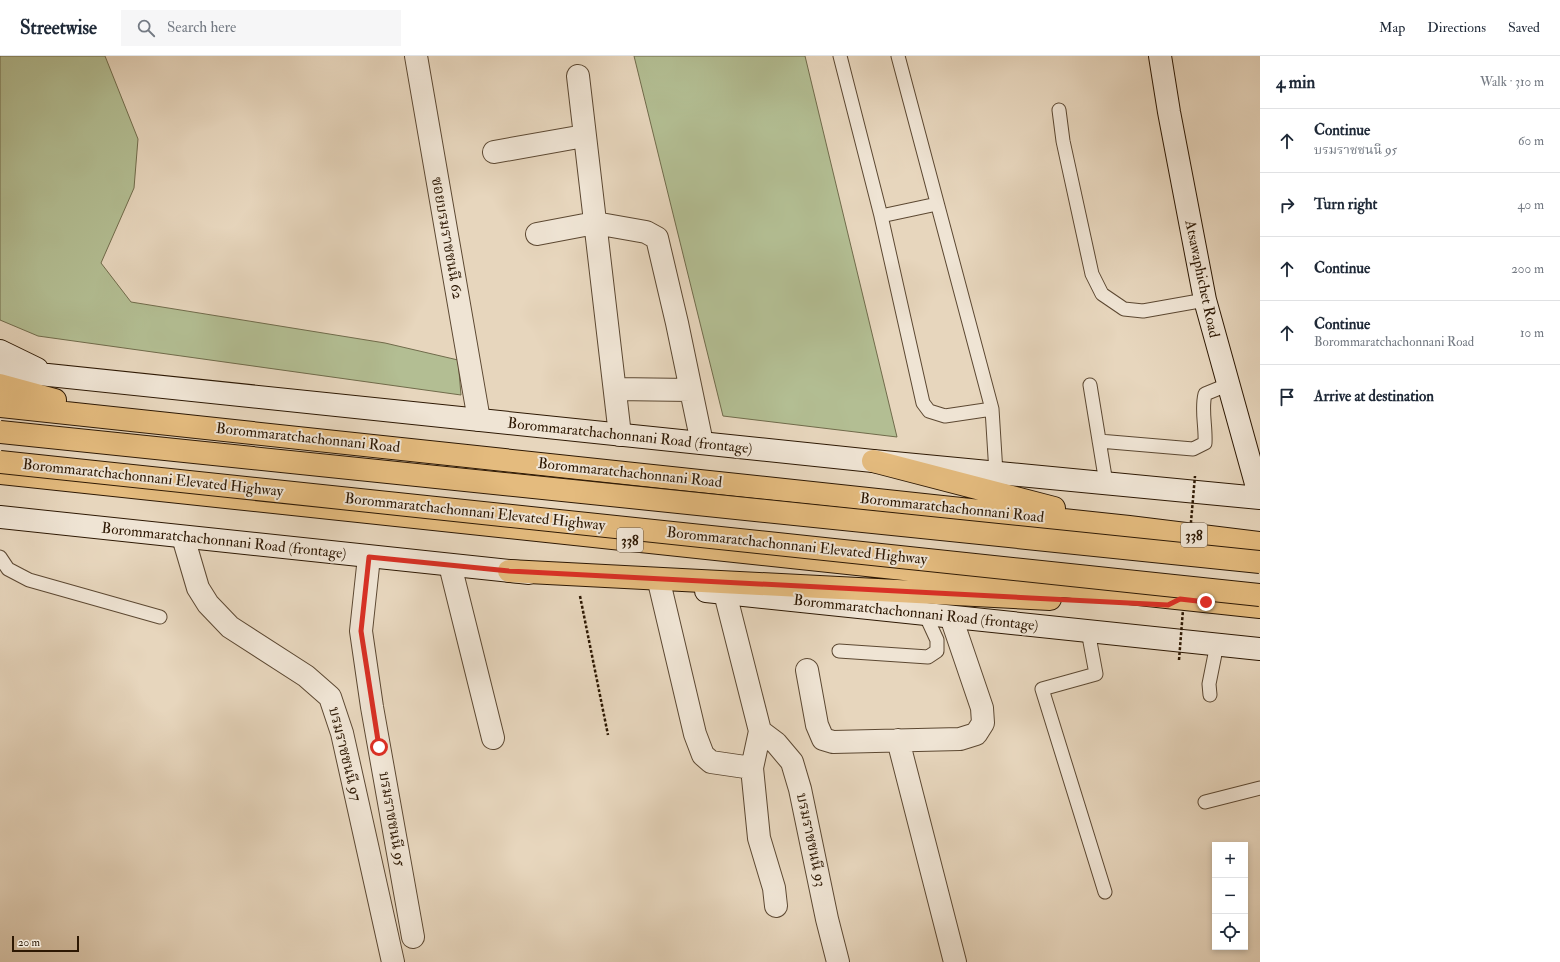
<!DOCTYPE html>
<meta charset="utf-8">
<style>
body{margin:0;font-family:"IM FELL Double Pica","Noto Serif Thai",serif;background:#f6f6f7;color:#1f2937}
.controls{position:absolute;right:12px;bottom:12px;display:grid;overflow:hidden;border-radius:0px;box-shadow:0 2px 6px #0003}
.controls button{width:36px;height:36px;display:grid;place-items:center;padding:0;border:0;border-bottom:1px solid #e0e1e3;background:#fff;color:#1f2937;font:20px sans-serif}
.scale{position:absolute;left:12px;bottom:10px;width:67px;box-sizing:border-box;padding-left:4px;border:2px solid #2d1803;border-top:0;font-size:11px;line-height:14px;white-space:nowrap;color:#2d1803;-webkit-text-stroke:3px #efe4d4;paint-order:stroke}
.stop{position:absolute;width:12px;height:12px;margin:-9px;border:3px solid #d93025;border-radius:50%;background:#fff}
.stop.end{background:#d93025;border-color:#fff;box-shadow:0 1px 4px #0008}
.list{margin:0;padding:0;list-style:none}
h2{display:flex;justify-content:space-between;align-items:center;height:52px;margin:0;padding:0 16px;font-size:17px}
h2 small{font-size:13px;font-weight:400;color:#747a83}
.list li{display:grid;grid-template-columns:26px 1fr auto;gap:12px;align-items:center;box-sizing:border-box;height:64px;padding:0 16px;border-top:1px solid #e0e1e3}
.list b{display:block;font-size:15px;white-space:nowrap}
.list p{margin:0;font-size:13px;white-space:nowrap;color:#747a83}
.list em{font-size:13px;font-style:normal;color:#747a83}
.icon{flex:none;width:22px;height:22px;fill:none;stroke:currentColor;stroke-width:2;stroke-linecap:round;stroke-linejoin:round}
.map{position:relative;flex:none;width:1260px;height:906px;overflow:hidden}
header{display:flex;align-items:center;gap:24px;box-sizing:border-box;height:56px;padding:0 20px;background:#fff;border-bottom:1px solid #e0e1e3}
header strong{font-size:19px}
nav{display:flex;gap:22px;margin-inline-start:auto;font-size:14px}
.search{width:280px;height:36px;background:#f6f6f7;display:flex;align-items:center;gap:10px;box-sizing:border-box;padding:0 14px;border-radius:0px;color:#747a83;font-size:15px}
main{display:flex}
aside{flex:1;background:#fff}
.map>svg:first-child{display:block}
.green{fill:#b3be93;stroke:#706b4b}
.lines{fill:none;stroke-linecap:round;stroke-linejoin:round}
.lane-casing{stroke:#5c4832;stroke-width:15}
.street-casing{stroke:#5c4832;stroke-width:24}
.secondary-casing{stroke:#2d1803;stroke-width:24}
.primary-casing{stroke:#2d1803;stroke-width:24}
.path{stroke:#2d1803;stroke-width:2.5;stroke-dasharray:3 2;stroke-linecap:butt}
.lane{stroke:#efe4d4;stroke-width:13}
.street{stroke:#efe4d4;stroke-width:22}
.secondary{stroke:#efe4d4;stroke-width:22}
.primary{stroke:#e4bb7e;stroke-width:22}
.primary-bridge-casing{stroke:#2d1803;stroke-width:24;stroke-linecap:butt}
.path-bridge{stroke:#2d1803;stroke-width:2.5;stroke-dasharray:3 2;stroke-linecap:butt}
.primary-bridge{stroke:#e4bb7e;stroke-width:22}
.route{stroke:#d93025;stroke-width:5}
.labels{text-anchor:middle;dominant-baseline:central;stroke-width:4;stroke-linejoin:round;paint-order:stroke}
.shield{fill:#efe4d4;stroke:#675542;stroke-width:1}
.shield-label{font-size:14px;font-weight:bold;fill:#2d1803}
.street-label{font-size:15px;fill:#2d1803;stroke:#efe4d4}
</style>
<header>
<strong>Streetwise</strong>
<div class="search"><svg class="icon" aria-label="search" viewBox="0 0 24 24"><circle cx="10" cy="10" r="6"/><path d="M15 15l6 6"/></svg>Search here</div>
<nav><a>Map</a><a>Directions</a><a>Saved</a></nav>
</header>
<main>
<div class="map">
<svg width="1260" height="906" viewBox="0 0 1260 906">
<rect width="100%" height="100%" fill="#e7d6bd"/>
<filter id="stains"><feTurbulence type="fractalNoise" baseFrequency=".005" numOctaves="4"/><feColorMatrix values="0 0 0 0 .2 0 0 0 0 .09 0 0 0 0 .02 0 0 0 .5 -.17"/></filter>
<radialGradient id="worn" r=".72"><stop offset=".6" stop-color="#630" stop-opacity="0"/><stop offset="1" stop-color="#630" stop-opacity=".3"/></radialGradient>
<path class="green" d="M0 0H105L138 83 134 132 101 207 131 246 385 287 458 304 461 339 38 280 0 264Z
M634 0H805L897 381 723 360Z"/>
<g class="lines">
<defs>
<path id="lane" d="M840 0 881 160
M898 0 992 353 996 417
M1059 54 1063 85 1092 218 1102 238 1124 253 1143 255 1205 244
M937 148 881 160 923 347 929 355 945 360 992 353
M1090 329 1106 427
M1099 385 1193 393 1205 387C1206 370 1201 354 1205 338L1227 329
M0 501 8 513 29 524 160 561
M1088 575 1096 618 1042 633 1105 836
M839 595 928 601 937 595V584L925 558
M1210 639 1209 628 1217 588
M1205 746 1260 732"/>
<path id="street" d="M416 0 479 364
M578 20 620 379
M494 96 584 80
M537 178 595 167 646 176 657 182 677 267 702 387
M615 333 691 334
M183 481 198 532 208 548 230 571 306 620 330 641 342 677 393 906
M369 501 361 575 372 651 413 881
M450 509 493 682
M660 530 695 678 703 699 711 706 752 712
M725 537 760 675 752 712 759 782 774 832 776 850
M807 614 817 669 823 683 833 686 960 683 976 678 983 667 982 652 951 561
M760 675 776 687 792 706 800 733 827 863 838 906
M898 684 955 906"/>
<path id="secondary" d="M1160 0 1169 56 1205 244 1260 442
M0 295 37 313
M0 314 873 405 1260 442
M0 461 529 517
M706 535 1260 593"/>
<path id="primary" d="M0 329 55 344
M0 350 1129 471 1260 487
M873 405 1054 452
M0 417 1260 551
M509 515 1050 543"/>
</defs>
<use href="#lane" class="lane-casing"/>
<use href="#street" class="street-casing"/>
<use href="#secondary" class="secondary-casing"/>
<use href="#primary" class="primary-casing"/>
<path class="path" d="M580 540 608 679"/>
<use href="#lane" class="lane"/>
<use href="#street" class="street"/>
<use href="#secondary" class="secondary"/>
<use href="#primary" class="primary"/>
<defs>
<path id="primary-bridge" d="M0 376 1260 506
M0 406 1260 539"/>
</defs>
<use href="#primary-bridge" class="primary-bridge-casing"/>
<path class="path-bridge" d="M1190 477 1195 420
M1179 604 1183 554"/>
<use href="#primary-bridge" class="primary-bridge"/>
</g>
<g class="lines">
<path class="route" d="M379 691 361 575 369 501 509 515 1168 549 1180 543 1206 546"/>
</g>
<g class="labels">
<g class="shield">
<rect x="1181" y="467" width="26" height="24" rx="3"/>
<rect x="617" y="472" width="26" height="24" rx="3"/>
</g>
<g class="shield-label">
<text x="1194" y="479">338</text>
<text x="630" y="484">338</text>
</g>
<g class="street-label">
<text transform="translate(447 182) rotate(80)">ซอยบรมราชชนนี 62</text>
<text transform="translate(1202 223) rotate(78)">Atsawaphichet Road</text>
<text transform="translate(630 380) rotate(6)">Borommaratchachonnani Road (frontage)</text>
<text transform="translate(308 382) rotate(6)">Borommaratchachonnani Road</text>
<text transform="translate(630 417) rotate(6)">Borommaratchachonnani Road</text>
<text transform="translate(153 422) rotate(6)">Borommaratchachonnani Elevated Highway</text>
<text transform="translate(952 452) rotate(6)">Borommaratchachonnani Road</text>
<text transform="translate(475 456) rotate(6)">Borommaratchachonnani Elevated Highway</text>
<text transform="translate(224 485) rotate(6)">Borommaratchachonnani Road (frontage)</text>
<text transform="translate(797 490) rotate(6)">Borommaratchachonnani Elevated Highway</text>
<text transform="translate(916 557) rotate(6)">Borommaratchachonnani Road (frontage)</text>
<text transform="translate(345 698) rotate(76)">บรมราชชนนี 97</text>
<text transform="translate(392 763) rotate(80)">บรมราชชนนี 95</text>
<text transform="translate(811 784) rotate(78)">บรมราชชนนี 93</text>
</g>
</g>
<rect width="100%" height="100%" filter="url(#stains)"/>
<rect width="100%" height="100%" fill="url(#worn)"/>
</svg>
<div class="controls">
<button>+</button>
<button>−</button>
<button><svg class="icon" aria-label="locate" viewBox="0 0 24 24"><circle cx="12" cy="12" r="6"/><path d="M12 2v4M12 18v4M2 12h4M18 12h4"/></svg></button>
</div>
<div class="scale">20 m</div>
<div class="stop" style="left:379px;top:691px"></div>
<div class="stop end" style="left:1206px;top:546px"></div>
</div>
<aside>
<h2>4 min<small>Walk · 310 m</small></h2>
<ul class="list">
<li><svg class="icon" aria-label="ahead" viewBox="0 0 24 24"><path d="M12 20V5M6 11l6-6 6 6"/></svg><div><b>Continue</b><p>บรมราชชนนี 95</p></div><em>60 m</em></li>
<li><svg class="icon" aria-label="right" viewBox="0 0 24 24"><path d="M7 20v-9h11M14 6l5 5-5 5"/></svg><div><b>Turn right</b></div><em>40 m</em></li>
<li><svg class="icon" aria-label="ahead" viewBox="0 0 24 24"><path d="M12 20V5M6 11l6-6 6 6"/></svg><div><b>Continue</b></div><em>200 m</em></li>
<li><svg class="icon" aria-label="ahead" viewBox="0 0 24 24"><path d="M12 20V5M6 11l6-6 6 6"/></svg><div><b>Continue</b><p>Borommaratchachonnani Road</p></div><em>10 m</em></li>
<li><svg class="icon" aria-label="arrive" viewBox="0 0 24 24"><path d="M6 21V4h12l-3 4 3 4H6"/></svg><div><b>Arrive at destination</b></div></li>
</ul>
</aside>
</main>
